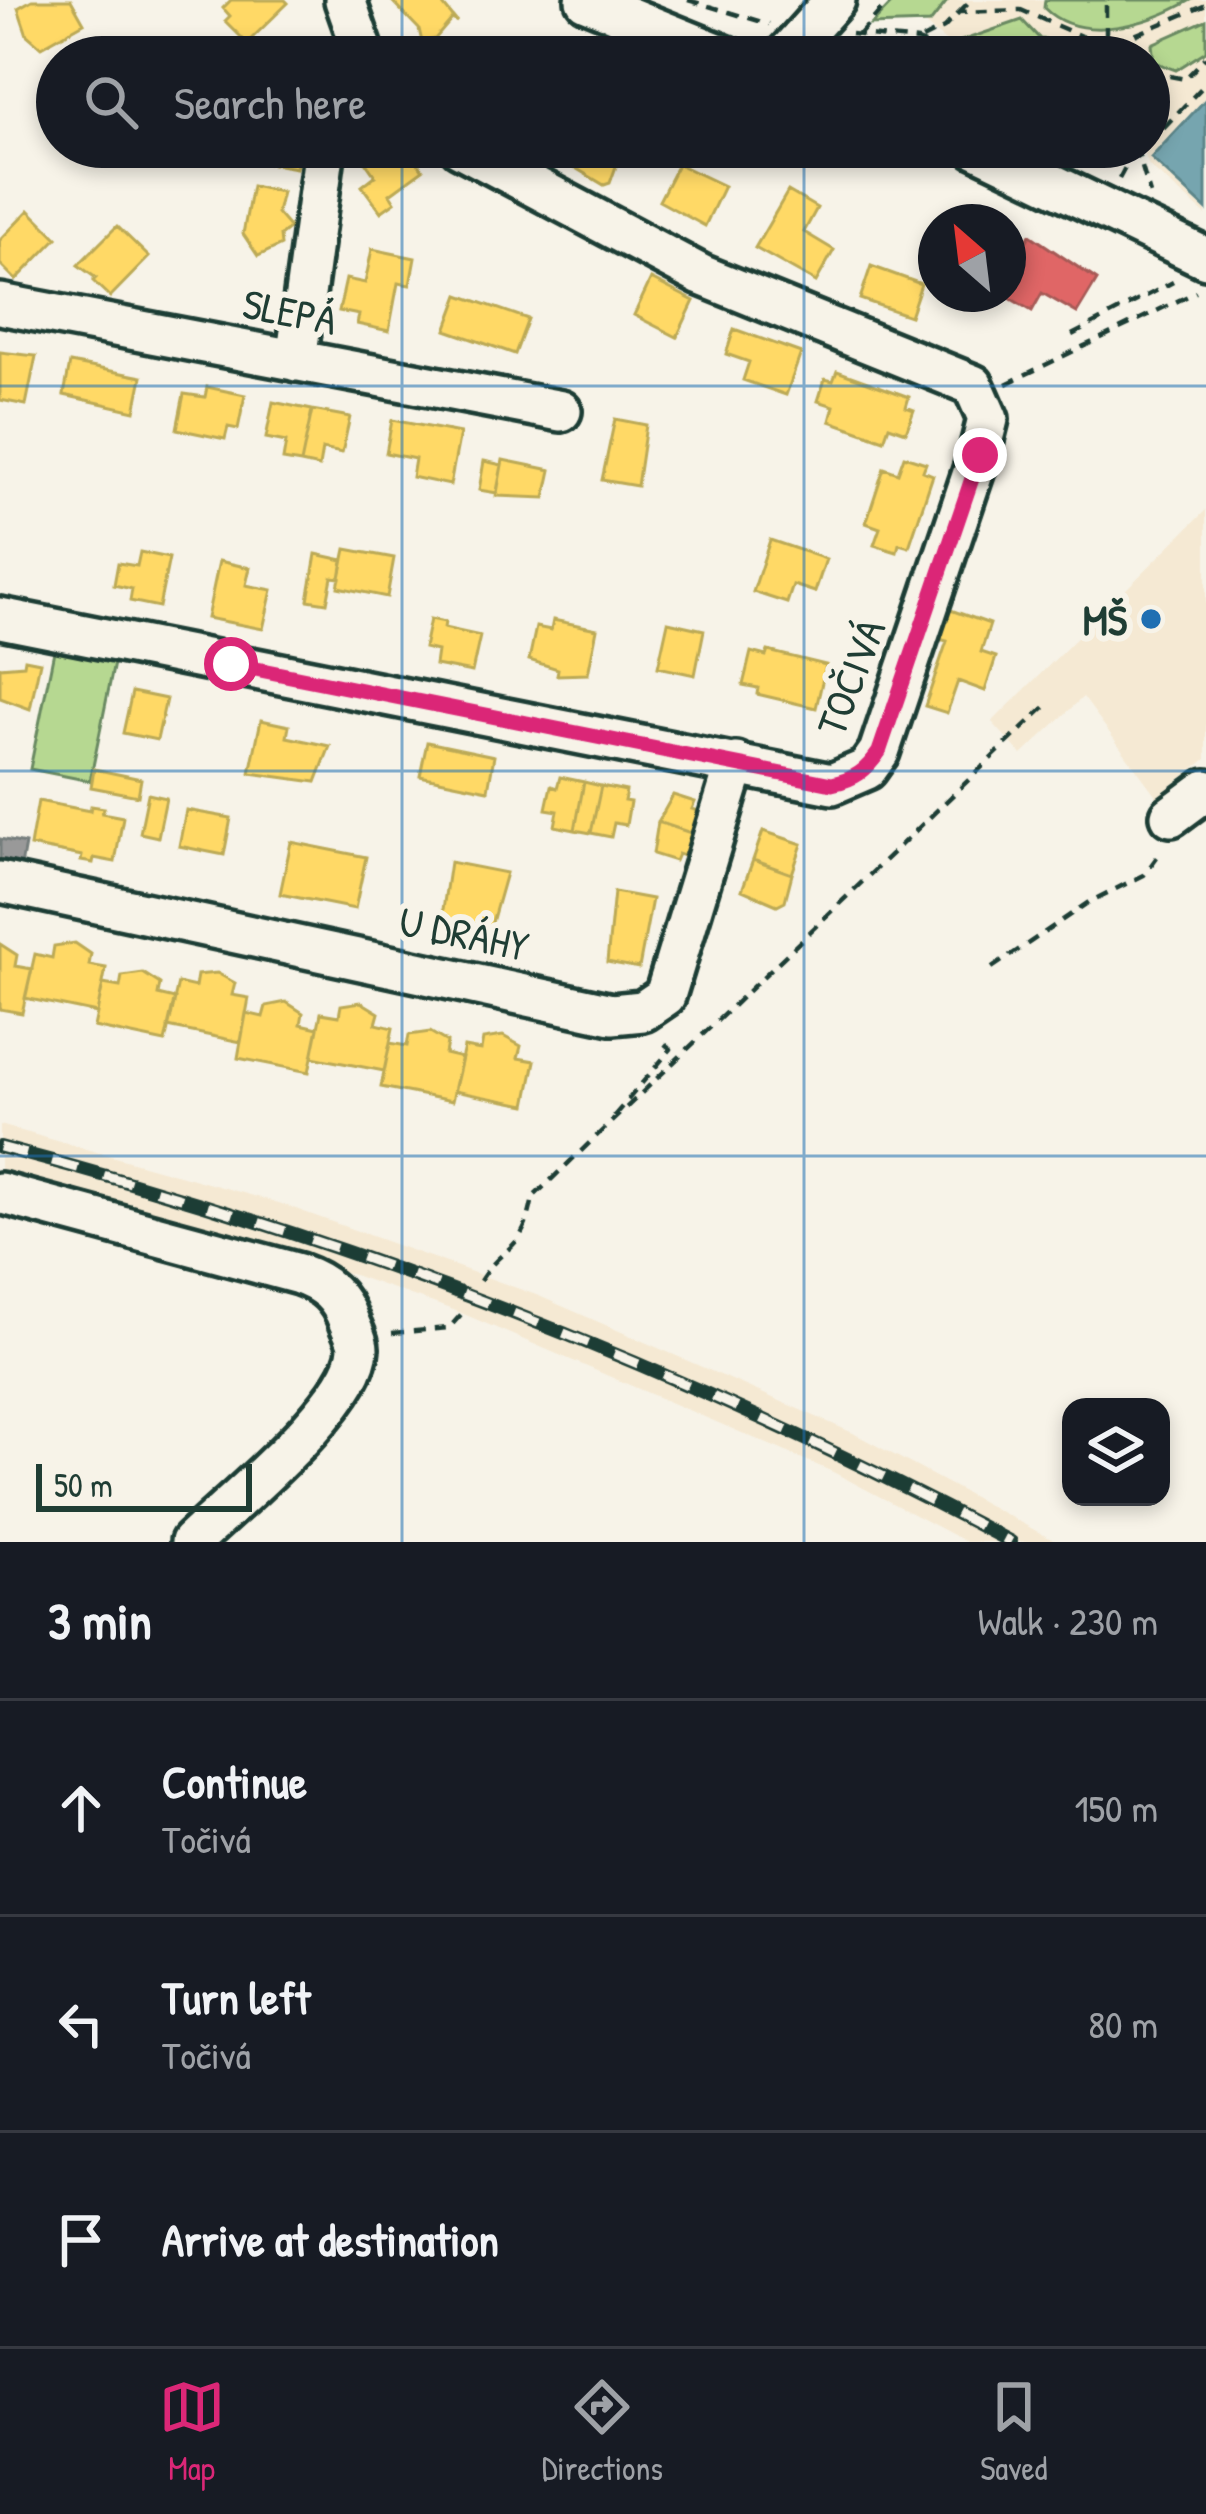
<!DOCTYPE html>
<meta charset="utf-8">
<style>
body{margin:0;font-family:"Patrick Hand",sans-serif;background:#20242c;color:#f1f3f6}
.controls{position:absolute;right:36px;bottom:36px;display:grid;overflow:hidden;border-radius:24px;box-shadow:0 6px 18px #0003}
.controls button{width:108px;height:108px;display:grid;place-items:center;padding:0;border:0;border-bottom:3px solid #363941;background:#171b24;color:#f1f3f6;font:60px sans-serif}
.compass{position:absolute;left:918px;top:204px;width:108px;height:108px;border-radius:50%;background:#171b24;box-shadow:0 6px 18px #0003;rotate:332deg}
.scale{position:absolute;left:36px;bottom:30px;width:216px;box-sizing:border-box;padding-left:12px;border:6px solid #1f3d34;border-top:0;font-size:33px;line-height:42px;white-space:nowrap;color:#1f3d34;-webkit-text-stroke:9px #f7f3e8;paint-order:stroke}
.stop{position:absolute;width:36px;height:36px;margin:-27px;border:9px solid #db2777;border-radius:50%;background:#fff}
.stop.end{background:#db2777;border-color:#fff;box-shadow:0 3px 12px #0008}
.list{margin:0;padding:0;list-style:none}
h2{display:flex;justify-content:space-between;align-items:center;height:156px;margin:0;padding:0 48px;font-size:51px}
h2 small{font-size:39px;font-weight:400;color:#9ea1a6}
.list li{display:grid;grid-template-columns:78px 1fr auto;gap:36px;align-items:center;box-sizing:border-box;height:216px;padding:0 48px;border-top:3px solid #363941}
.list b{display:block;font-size:45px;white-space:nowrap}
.list p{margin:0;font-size:39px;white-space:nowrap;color:#9ea1a6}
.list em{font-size:39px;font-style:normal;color:#9ea1a6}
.icon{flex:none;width:66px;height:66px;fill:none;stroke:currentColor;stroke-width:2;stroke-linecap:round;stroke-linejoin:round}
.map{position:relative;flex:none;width:1206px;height:1542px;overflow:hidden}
.search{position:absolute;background:#171b24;box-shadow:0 6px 18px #0003;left:36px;right:36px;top:36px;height:132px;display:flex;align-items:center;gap:30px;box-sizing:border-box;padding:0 42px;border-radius:66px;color:#9ea1a6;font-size:45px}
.sheet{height:804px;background:#171b24}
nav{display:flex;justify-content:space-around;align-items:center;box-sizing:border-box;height:168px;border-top:3px solid #363941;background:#171b24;font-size:33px;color:#9ea1a6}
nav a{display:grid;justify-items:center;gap:6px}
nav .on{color:#db2777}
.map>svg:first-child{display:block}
.built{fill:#f5e9d3}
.green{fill:#b6d891;stroke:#6a8a62;stroke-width:3}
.homes{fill:#ffd966;stroke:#bcaa57;stroke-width:3}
.shops{fill:#e06666;stroke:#a65a57;stroke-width:3}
.public{fill:#76a5af;stroke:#5c868a;stroke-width:3}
.industry{fill:#999;stroke:#747d7b;stroke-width:3}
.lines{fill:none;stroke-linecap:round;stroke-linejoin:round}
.minor-casing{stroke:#1f3d34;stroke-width:48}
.path{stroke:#1f3d34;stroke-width:4.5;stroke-dasharray:12 9;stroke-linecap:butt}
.minor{stroke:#f7f3e8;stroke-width:39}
.rail-casing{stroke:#1f3d34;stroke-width:14}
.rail{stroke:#f7f3e8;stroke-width:9;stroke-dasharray:27;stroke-linecap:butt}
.route{stroke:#db2777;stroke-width:15}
.grid{fill:none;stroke:#1f6fb2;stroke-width:3;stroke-opacity:0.55}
.poi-dot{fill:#1f6fb2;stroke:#f7f3e8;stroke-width:4.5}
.labels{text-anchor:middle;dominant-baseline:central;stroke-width:12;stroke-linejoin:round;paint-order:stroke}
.street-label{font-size:42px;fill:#1f3d34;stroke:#f7f3e8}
.poi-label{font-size:42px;font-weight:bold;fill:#1f3d34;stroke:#f7f3e8;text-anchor:end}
</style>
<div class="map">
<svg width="1206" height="1542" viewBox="0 0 1206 1542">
<rect width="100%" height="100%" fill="#f7f3e8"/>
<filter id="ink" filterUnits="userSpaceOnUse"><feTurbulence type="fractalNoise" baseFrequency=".00833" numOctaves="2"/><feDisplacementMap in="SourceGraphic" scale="24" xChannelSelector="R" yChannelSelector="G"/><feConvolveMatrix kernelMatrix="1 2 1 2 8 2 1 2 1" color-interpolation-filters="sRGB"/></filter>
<g filter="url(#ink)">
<path class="built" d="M904 0H1206V215L1149 166 1142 147H1149V57H965L912 14Z
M1206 510V759L1157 797 1083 697 1022 755 992 722Z
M0 1125 279 1203 539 1296 853 1433 1057 1542H966L833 1472 459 1312 265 1244 0 1170Z"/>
<path class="green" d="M895 0H948L930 23 871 25Z
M1045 0H1191C1150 24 1081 45 1044 8Z
M1022 20 1040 39 1073 42 1085 57H969L958 42Z
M1206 20V51L1176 70 1154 62 1152 44Z
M54 651 114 663 90 781 30 769Z"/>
<path class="homes" d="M32 0H71L84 23 41 47 27 35 18 8Z
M231 0H285L288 3 247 43 225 21 230 16 223 8Z
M391 0H439L457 22 452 19 435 39 422 42 419 29Z
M253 147H300L296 168 251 160Z
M381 147H406L423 170 390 194 395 202 381 212 362 186 375 176 364 160Z
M556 147H623L610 183 604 185 552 154Z
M678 164 724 186 705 226 659 201Z
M252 186 282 192 277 213 290 228 280 236 281 245 258 256 243 234Z
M788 191 817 208 804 232 834 250 816 282 755 248Z
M29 210 57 238 16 280 0 264V240Z
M117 226 149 257 110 297 93 281 96 278 78 265Z
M372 249 415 258 410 285 398 283 389 331 357 324 359 315 339 311 346 279 365 283Z
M871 266 921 284 910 316 860 299Z
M651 279 694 301 677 337 634 315Z
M459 295 528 319 515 354 446 330Z
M734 329 801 353 786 395 743 380 749 362 726 354Z
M0 352 36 356 26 405 0 400Z
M70 363 142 377 135 411 64 395Z
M837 371 909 397 906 407 914 410 906 432 889 426 884 440 830 421 834 406 818 401 825 379 833 381Z
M207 387 245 395 238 429 228 427 225 439 177 429 184 394 205 397Z
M273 402 312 410 301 463 283 460 286 442 266 438Z
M312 410 350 417 342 453 322 449 319 467 301 463Z
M615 419 646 425 637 486 602 480Z
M392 420 460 433 450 485 412 477 415 459 386 453Z
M904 456 926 463 923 471 933 475 909 547 899 544 897 552 874 545 880 528 866 523 884 468 898 473Z
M503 460 551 470 545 498 496 496Z
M484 461 502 465 497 493 479 490Z
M770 540 826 559 815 592 793 585 787 603 753 592Z
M346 549 394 558 387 597 338 587Z
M140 552 169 558 159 607 130 601 132 589 114 585 118 563 137 566Z
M316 554 343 560 340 578 332 577 327 603 308 600Z
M219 561 250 568 246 585 272 590 263 629 207 618Z
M945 608 990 624 981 652 996 657 985 691 958 681 947 713 925 706 947 641 935 638Z
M430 619 445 622 444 628 480 636 472 672 435 665 437 651 424 648Z
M553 620 597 629 588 674 557 675 558 669 529 660 536 627 551 630Z
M668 622 704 630 695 675 658 667Z
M768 651 826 665 816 708 757 694 758 688 743 685 751 652 766 656Z
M25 659 40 662 30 709 0 698V667L24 665Z
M132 692 166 699 157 740 123 733Z
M261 720 289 726 287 737 330 746 316 782 250 773Z
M427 742 494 756 488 790 420 776Z
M94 769 141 779 138 796 91 787Z
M560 777 584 782 575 830 555 826 558 811 546 809 551 786 557 788Z
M584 782 601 786 591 833 575 830Z
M601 786 626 791 624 801 630 802 626 825 614 823 611 837 591 833Z
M148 794 166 798 158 837 140 833Z
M673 795 695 802 692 809 699 811 691 833 658 822Z
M38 801 90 811 91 806 104 808 102 813 123 817 115 862 94 858 93 863 81 861 82 856 30 846Z
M186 810 231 818 224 855 179 846Z
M658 822 691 833 684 856 678 854 675 861 653 854Z
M763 831 802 844 792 874 753 860Z
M291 842 366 857 355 909 280 894Z
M753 860 792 874 785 901 777 905 742 890Z
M450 862 506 873 489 933 441 923Z
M614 892 652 899 639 968 607 962Z
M75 943 91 954 89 965 106 968 97 1013 25 998 35 954 52 958 54 946Z
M0 944 17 955 15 966 32 969 22 1013 0 1009Z
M143 973 160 984 158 995 175 999 165 1042 94 1027 103 984 120 987 122 976Z
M217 973 235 983 232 995 249 998 241 1042 168 1027 178 983 195 987 197 975Z
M286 1002 303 1013 301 1024 318 1028 309 1072 238 1058 246 1013 263 1017 266 1006Z
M361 1002 379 1013 376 1024 393 1028 384 1071 312 1057 321 1013 339 1016 341 1005Z
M430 1032 447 1042 445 1054 462 1058 452 1101 381 1087 390 1043 407 1046 409 1035Z
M503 1036 521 1046 518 1058 535 1061 526 1105 454 1091 464 1047 481 1050 483 1039Z"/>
<path class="shops" d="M1010 230 1027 240 1030 235 1097 280 1077 313 1042 293 1032 311 1003 294H1008Z"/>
<path class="public" d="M1206 99V209L1151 158Z"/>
<path class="industry" d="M0 839 25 844 20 872 0 868Z"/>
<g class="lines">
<defs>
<path id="minor" d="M345 0 365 57
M586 0 727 57
M784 57 835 0
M975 147 1206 258
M0 304 561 411
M296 361 325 147
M0 618 832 784 867 769 879 752 979 455 988 419 973 385 701 275 460 147
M1171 816 1206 790
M0 882 612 1014 643 1011 665 996 736 763
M0 1193 299 1274C325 1283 340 1296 349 1322 352 1330 358 1340 358 1348 356 1403 231 1503 191 1542"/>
</defs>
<use href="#minor" class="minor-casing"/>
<path class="path" d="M688 0 769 24
M959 12 971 0
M851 34 918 41 956 57
M859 35 890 0
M915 57 918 41 944 28 959 12 1021 10 1106 47V0
M1107 57 1106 47 1206 5
M1149 72 1185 79 1206 57
M1149 143 1206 83
M1136 147 1150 194
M1119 179 1136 147
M1072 335 1173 282
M1006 384 1196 292
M992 968 1089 902 1144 875 1162 850
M614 1116 671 1049 660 1040
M480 1281C504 1242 523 1255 533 1197L1048 704
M392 1333 449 1328 466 1309"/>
<use href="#minor" class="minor"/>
<defs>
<path id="rail" d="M0 1147C354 1239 688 1370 1011 1542"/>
</defs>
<use href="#rail" class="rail-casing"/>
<use href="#rail" class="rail"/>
</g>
</g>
<g class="lines" filter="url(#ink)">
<path class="route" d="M231 664 832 784C855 779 866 771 879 752L980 455"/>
</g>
<path class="grid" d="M402 0V57M804 0V57M402 147V1542M804 147V1542M0 386H1206M0 771H1206M0 1156H1206"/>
<circle class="poi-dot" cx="1151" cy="619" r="12"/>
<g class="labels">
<g class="street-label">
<text transform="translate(290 311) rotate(11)">SLEPÁ</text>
<text transform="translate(850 677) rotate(-69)">TOČIVÁ</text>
<text transform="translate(464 933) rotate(12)">U DRÁHY</text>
</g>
<g class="poi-label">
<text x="1127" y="619">MŠ</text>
</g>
</g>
</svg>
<div class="controls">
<button><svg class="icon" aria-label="layers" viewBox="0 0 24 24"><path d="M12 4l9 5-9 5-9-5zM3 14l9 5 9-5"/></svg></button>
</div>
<svg class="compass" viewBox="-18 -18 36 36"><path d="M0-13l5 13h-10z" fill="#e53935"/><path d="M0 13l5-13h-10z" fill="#9ea1a6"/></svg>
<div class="scale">50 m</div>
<div class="stop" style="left:231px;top:664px"></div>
<div class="stop end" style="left:980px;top:455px"></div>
<div class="search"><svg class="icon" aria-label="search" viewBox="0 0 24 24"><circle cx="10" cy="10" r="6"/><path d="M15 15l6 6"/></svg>Search here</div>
</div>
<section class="sheet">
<h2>3 min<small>Walk · 230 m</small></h2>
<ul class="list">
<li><svg class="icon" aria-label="ahead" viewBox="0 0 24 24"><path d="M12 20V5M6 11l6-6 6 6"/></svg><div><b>Continue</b><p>Točivá</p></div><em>150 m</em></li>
<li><svg class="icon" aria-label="left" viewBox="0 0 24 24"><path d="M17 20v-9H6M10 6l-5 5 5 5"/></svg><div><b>Turn left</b><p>Točivá</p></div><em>80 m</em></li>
<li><svg class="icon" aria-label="arrive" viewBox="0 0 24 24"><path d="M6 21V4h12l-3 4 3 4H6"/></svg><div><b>Arrive at destination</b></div></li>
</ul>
</section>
<nav>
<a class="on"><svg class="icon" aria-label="map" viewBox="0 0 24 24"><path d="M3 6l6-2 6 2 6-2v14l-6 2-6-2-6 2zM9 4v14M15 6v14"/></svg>Map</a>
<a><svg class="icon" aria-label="directions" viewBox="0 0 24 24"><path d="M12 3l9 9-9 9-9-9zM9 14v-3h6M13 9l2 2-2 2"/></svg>Directions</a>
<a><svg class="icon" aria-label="saved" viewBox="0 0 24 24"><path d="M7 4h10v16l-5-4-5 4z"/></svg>Saved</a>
</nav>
